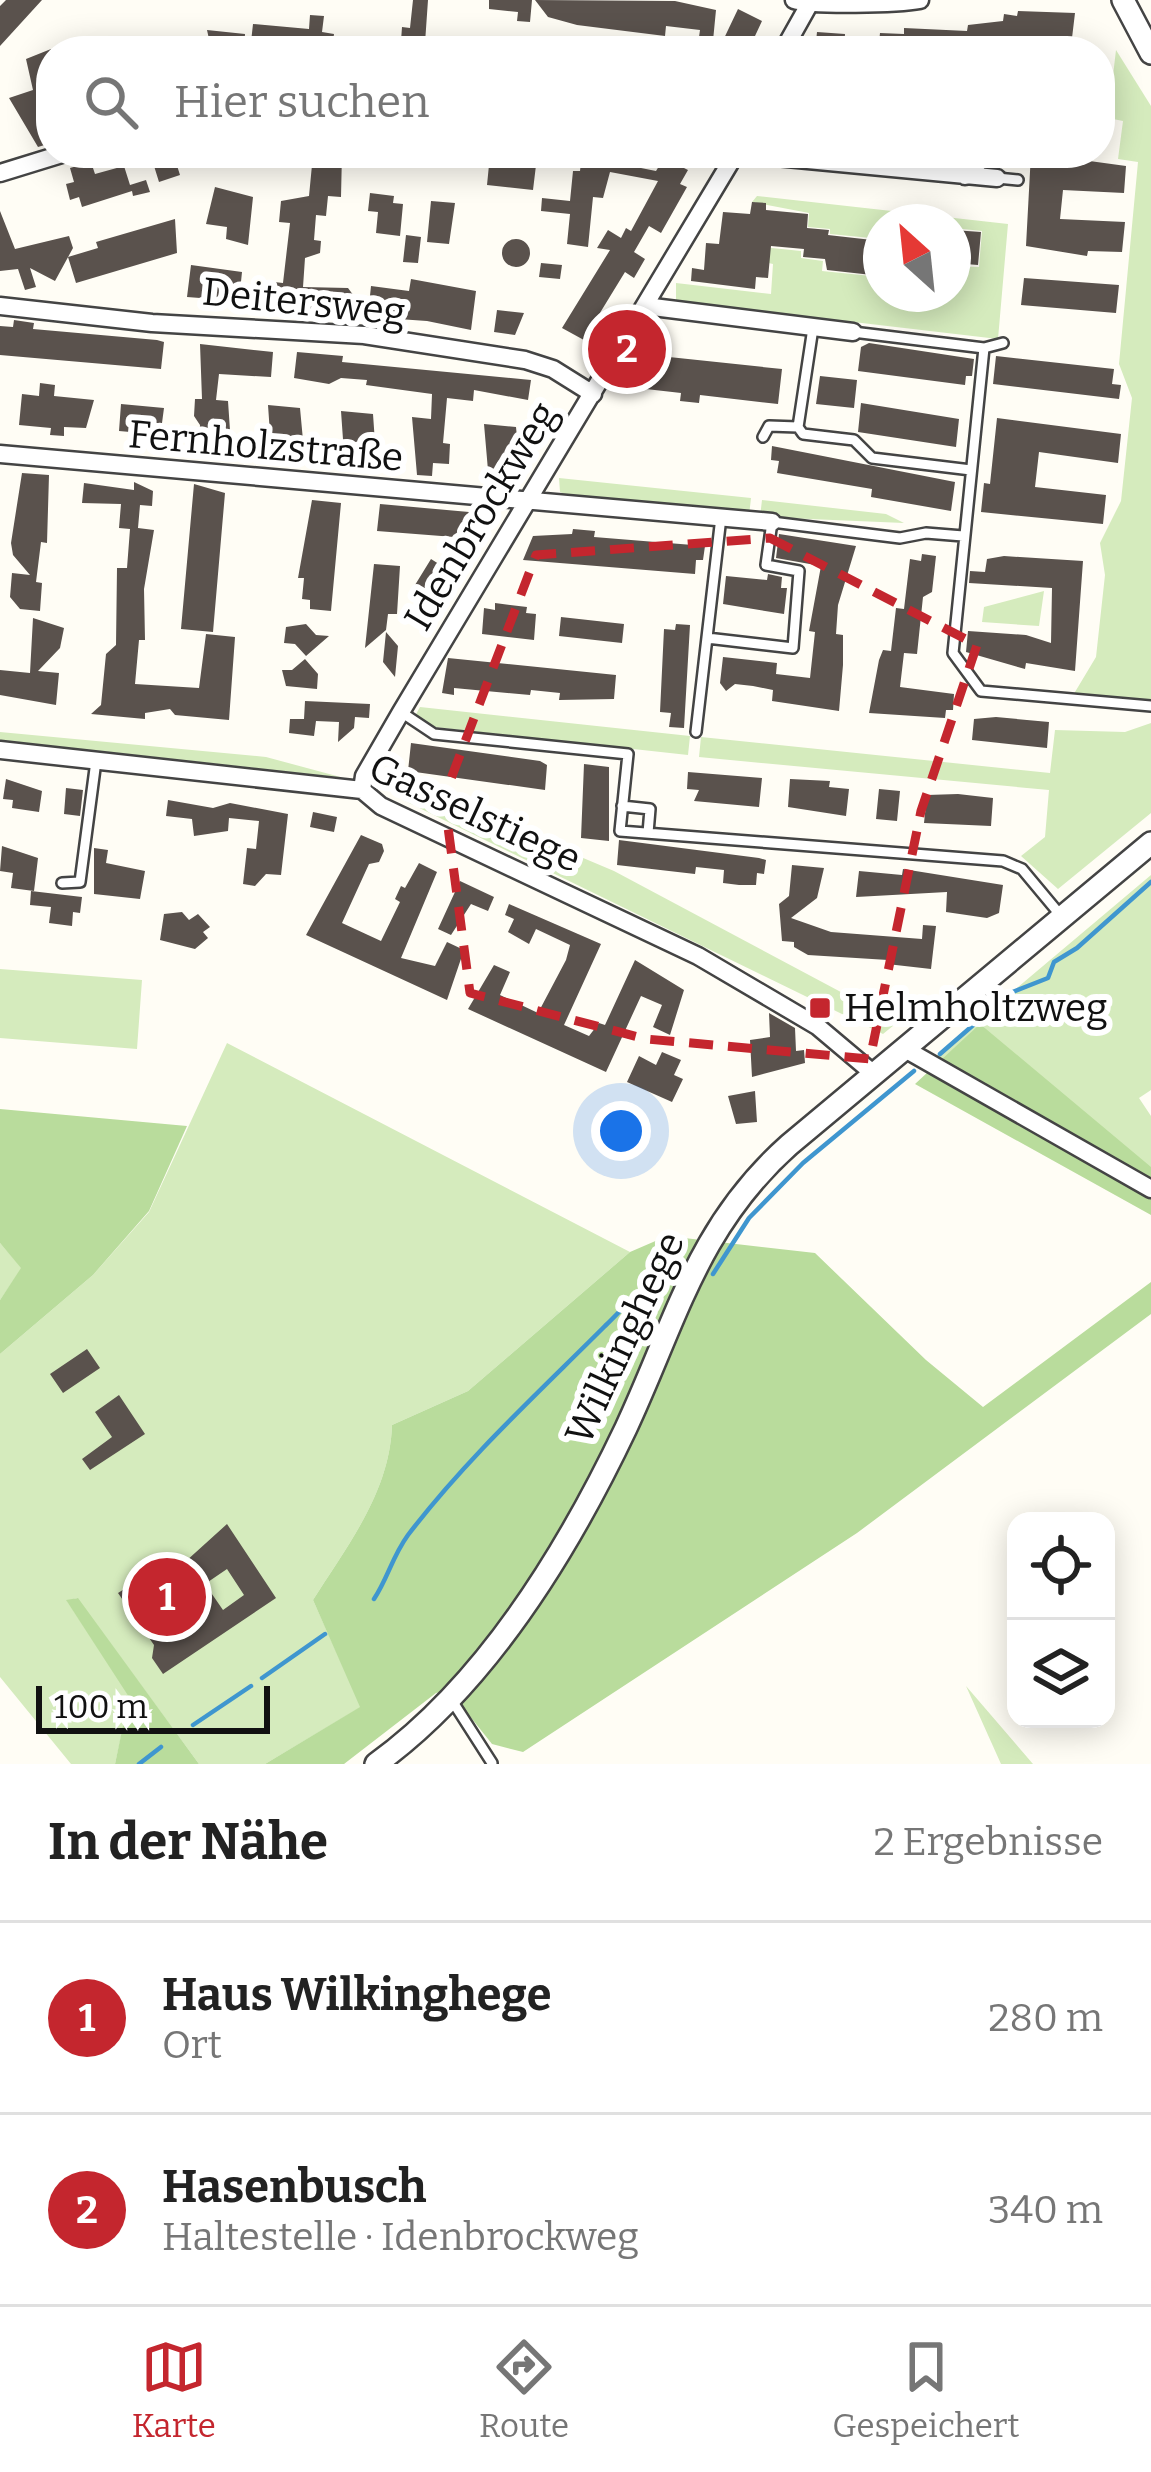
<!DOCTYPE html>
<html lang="de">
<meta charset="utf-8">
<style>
body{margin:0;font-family:Bitter,serif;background:#f6f6f6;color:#222}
.controls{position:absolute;right:36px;bottom:36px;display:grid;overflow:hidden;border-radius:24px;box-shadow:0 6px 30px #0003}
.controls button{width:108px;height:108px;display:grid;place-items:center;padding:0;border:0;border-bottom:3px solid #e0e0e0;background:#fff;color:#222;font:60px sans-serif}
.compass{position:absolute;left:863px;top:204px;width:108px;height:108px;border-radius:50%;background:#fff;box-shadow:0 6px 30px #0003;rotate:333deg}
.scale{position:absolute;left:36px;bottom:30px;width:234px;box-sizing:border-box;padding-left:12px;border:6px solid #111;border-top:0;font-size:33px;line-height:42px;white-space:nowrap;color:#111;-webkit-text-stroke:9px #fff;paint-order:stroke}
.you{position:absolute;left:621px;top:1131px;width:42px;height:42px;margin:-30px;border:9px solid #fff;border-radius:50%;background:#1a73e8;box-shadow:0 0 0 18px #1a73e833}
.badge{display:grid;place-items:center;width:78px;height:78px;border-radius:50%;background:#c4262e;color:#fff;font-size:39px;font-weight:700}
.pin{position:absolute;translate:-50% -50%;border:6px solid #fff;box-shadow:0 3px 12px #0006}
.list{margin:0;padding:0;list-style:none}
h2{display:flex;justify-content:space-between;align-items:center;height:156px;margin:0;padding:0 48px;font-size:51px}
h2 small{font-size:39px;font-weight:400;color:#767676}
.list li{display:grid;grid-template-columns:78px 1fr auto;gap:36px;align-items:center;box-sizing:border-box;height:192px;padding:0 48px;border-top:3px solid #e0e0e0}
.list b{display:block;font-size:45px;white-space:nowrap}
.list p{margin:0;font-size:39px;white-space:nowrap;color:#767676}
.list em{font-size:39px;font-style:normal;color:#767676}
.icon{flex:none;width:66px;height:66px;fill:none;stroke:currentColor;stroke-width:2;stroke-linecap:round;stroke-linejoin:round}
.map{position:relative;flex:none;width:1151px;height:1764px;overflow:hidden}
.search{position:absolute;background:#fff;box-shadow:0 6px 30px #0003;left:36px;right:36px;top:36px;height:132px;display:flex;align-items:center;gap:30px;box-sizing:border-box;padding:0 42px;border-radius:48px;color:#767676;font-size:45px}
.sheet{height:540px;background:#fff}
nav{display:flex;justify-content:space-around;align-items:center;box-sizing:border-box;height:168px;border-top:3px solid #e0e0e0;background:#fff;font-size:33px;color:#767676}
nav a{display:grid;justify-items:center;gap:6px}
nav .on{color:#c4262e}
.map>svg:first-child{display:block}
.green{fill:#d5ebbd}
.forest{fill:#b9dc9c}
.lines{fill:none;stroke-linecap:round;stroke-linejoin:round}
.stream{stroke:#3f96cf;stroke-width:4.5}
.building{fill:#5a524d;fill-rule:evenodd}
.service-casing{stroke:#444;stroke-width:14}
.minor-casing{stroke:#444;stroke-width:21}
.tertiary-casing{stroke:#444;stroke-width:26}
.service{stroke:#fff;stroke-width:9}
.minor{stroke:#fff;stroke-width:16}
.tertiary{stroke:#fff;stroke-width:21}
.marked{fill:none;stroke:#c4262e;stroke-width:9;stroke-dasharray:24 15;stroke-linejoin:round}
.poi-dot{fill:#c4262e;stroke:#fff;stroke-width:4.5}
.labels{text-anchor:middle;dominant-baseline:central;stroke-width:12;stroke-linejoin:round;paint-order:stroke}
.street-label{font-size:39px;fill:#111;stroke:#fff}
.poi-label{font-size:39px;fill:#111;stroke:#fff;text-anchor:start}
</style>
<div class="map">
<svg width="1151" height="1764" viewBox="0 0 1151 1764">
<rect width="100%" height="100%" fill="#fffdf5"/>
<path class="green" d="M1116 50 1151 106V708L1069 702 1096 657 1105 575 1100 543 1121 501 1132 398 1119 364 1138 162 1118 159 1123 121 1108 118Z
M757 196 1008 224 998 339 676 301V283L771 294 773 264 760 261 762 247 801 251V258L823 261 822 271 881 277V294H953V266L979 267 982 231 953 228V222H881V239L830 234V229L808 227 809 213 752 202Z
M559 478 751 498 749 516 567 495 560 492Z
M762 500 886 514 904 523 760 517Z
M1044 591 1039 626 982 622 984 607Z
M420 707 690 736 688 755 434 727 415 716Z
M1151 723V813L1058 889 1021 856 1045 837 1049 790 699 757 701 737 1050 773 1055 730 1125 732Z
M0 732 266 757 344 778 0 740Z
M387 775 614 871 869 1007 910 1012 883 1034 403 800Z
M1151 875V1090L1139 1098 1151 1116V1168L935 1057Z
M0 969 142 980 137 1049 0 1038Z
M227 1043 630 1252 468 1391 392 1425C390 1492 347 1546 313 1600L361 1707 265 1764H199L77 1598 67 1601 130 1697 115 1764H71L0 1677V1354L93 1275 149 1212Z
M0 1243 22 1268 0 1300Z
M966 1686 1033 1764H1001Z"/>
<path class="forest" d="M980 1024 1151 1167V1215L915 1084Z
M0 1109 187 1126 149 1211 93 1275 0 1354V1300L21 1268 0 1243Z
M667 1236 815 1253 926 1360 983 1407 1151 1282V1314L857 1533 523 1752 492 1744 449 1690 436 1693 344 1764H265L360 1707 313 1600C347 1546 390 1492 392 1425L468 1391 630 1252Z
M78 1598 199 1764H115L129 1697 66 1600Z"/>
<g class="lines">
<path class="stream" d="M940 1054 1010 993 1048 978 1054 962 1077 948 1151 882
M713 1274 749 1218 803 1163 914 1071
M374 1599C388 1578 392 1557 408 1535 466 1459 537 1394 605 1326 625 1307 643 1284 666 1269
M262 1678 325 1634
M193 1725 251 1686
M139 1764 161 1747"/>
</g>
<path class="building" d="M6 0H42L0 46V6Z
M413 0H428L425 43 401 41 402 27 410 28Z
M489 0H532L530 22 517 21 518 12 489 9Z
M535 0 675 1 716 10 712 51H697L700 30 666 26 665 36 577 25 548 17Z
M738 9 762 21 748 51H718Z
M1018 11 1075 13 1072 38 1001 36V42L966 39 965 51H878L880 33 904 34V28L967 31 968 25 1003 21 1004 14 1017 16Z
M310 15 324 16 322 32 334 34 332 49 304 51 251 42 253 24 309 29Z
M207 30 245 34 244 51H181V44L209 39Z
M817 32 845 34 844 51H815Z
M169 36 174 51H134V50Z
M51 49V143L38 147 9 98 33 90 26 59Z
M150 153H173L180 175 159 182Z
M323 153H342L341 197 328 196 326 216 316 215 314 240 321 241 320 253 305 258 303 287 348 288 368 315 371 286 409 291 411 279 476 291 471 330 427 321 255 309 265 281 283 283 290 223 279 222 281 201 309 196 312 165 321 166Z
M434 153H457L456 167 433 164Z
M460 153 537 157 533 190 487 185 489 165 460 161Z
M582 153 612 154 611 162 656 171 664 158 688 170 680 184 687 187 661 233 649 226 634 252 645 259 634 278 625 272 595 321 604 327 593 345 562 328 610 250 597 248 608 230 621 238 626 228 631 231 658 181 610 172 603 198 593 197 588 247 567 244 570 214 541 211 542 198 570 201 573 171H580Z
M1031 153 1126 166 1124 193 1063 190 1060 219 1125 222 1122 252 1088 251 1087 256 1026 246Z
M91 162 95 174 124 166 130 185 146 180 150 192 133 196 132 191 82 207 79 197 70 200 66 184 74 182 70 168Z
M215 187 253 197 248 245 226 239 227 227 206 224Z
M370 193 394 196 393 203 403 204 400 236 376 233 378 212 368 211Z
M431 201 455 203 449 244 427 242Z
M752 202 766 203V210L808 214 807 228 829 230 828 235 881 241V276L827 270 825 259 803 257 804 249 771 246 768 278 756 277 755 289 691 281 692 268 704 270 706 243 719 244 723 212 750 214Z
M0 211 15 249 69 236 73 248 55 281 30 268 36 287 25 290 18 269 0 271Z
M175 219 177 253 76 283 68 257 98 248 96 242Z
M953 230 981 232 978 265 953 263Z
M406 235 421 237 418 263 403 262Z
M502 253a14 14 0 1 1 28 0a14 14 0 1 1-28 0Z
M541 263 562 265 560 279 539 277Z
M191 265 242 272 239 301 187 297Z
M1024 278 1119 285 1116 313 1021 305Z
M497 310 524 313 515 335 494 332Z
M14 320 34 323 33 329 157 340 164 342 161 369 0 355V326L13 327Z
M869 343 974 359 972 376H966L965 385 858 371 861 347Z
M200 344 273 352 271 377 219 374 216 400 228 401 231 445 199 442 200 425 194 416 195 399H202Z
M297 352 343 356 342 362 531 380 528 400 474 390 473 401 447 398 443 443 450 444 449 464 433 463 432 476 417 475 412 417 431 419 432 394 366 385 367 380 341 378 329 384 294 378Z
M650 355 782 369 778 404 700 395 699 403 680 401 681 393 646 389Z
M996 356 1114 369 1112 384 1121 385 1119 399 993 384Z
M820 376 857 380 854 408 816 404Z
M40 383 55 385 54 396 94 400 86 428 64 427V436L50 435 51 428 19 425 22 394 39 396Z
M861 403 959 419 956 447 858 432Z
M121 404 164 408 162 423H154L153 434 119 431Z
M268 405 300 408 304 451 271 448Z
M341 411 373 414 376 457 360 456 359 470 345 468Z
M997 418 1121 434 1118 463 1039 452 1035 487 1106 495 1103 524 981 512 984 483 990 484Z
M484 424 516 427 520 470 503 469 502 483 489 482Z
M772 446 955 482 951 511 871 497 872 489 777 473 779 461 771 460Z
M22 473 49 475 47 543 41 542 36 582 42 583 40 611 20 609 10 597 12 573 30 575 13 555 11 543Z
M134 482 153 491 152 506 140 505 138 528 154 530 144 589 145 640H139L135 684 199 688 206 634 235 637 229 720 175 715 170 709 145 713V719L91 714 101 705 106 654 116 645 117 568H127L130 529 119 528 121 504 82 503 84 483 134 490Z
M194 484 225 493 213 632 181 629Z
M312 500 341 503 331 611 310 609V600L302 599 304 578H298Z
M380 504 469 512 467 538 377 531Z
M573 529 595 531 594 537 705 546 703 560H696L695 574 523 560 533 536 572 534Z
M779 534 856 546 838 605 836 634 843 635V665L839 711 772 701 773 690 753 686 735 684 726 691 720 683 723 657 777 663 776 674 810 678 815 632 809 631 821 566 776 558Z
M451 552 464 560 440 600 415 585 431 559 442 566Z
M922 554 936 556 932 592 923 597 917 654 904 653 900 687 954 694 953 710H946L945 718 869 713 879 660 883 650 891 651 896 608 904 609 910 559 921 561Z
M1004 556 1083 561 1075 671 1026 663 1025 669 966 652 968 631 1026 635 1051 643 1052 588 969 583 970 571 985 572 987 559Z
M374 564 400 566 397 614H388L386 630 365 648Z
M768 574 782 577 781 588H787L784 614 723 604 726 576 767 580Z
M495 603 527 607 526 613 536 614 534 640 482 634 484 608 495 610Z
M561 617 624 624 622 643 559 636Z
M33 618 64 628 60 648 38 671 59 673 56 705 0 695V670L30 673Z
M306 624 316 635 329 636 306 656 295 644 284 643 286 627Z
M676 624 690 625 684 728 669 727 671 713 660 712 664 629 675 630Z
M386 632 398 646 395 677 383 662Z
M448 658 616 675 614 699 559 700 560 693 531 690 530 695 454 688V695L442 693Z
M305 659 318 674 317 689 286 686 282 670H292Z
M305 701 370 704 369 718 355 717 354 728 338 742 339 722 316 721 314 736 289 733 290 719H304Z
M996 717 1049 722 1047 748 972 740 974 719Z
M411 743 540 761 547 765 545 790 408 771Z
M584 764 609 767V841L581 838Z
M688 772 762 778 759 807 694 801 699 790 687 789Z
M6 779 42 791 39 812 12 808 13 800 3 799Z
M790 779 830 781 829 787 849 789 846 816 788 807Z
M66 788 83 790 80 816 64 814Z
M879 789 900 791 897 821 876 819Z
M958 794 993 798 991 826 924 823 927 795Z
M168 800 213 808 230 803 288 814 281 875 266 874 255 886 243 884 247 848 256 849 259 821 229 818 228 831 194 836 192 819 166 816Z
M313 812 337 817 334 832 310 827Z
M361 835 382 844 384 851 379 862 369 864 342 923 381 941 400 902 395 899 401 886 405 888 419 863 437 872 401 958 435 966 447 942 464 950 447 1000 306 935Z
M619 840 759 858 766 860 764 874 757 873 756 885H739L723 883 724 870 696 867 695 874 617 865Z
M2 846 38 858 34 891 11 888 13 873 0 871Z
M94 848 108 850 106 863 145 871 140 899 94 894Z
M792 865 824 868 817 898 791 918 831 932 922 939 923 925 936 926 931 969 887 964 888 960 808 955 794 947V942L782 941 779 904 789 896Z
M903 869 1003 885 999 913 987 918 946 912 947 892 856 897 859 871 902 875Z
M460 881 494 897 488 911 471 904 451 935 438 929Z
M31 891 82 897 80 913 73 912 72 926 49 923 51 907 30 905Z
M509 904 601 944 564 1025 589 1036 599 1023 605 1025 635 960 684 990 670 1035 653 1027 662 1005 641 996 606 1072 468 1009 494 965 510 972 500 995 538 1013 566 960 570 945 536 929 529 944 508 932 514 919 505 915Z
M182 912 189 920 198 914 210 927 203 932 208 938 195 949 160 940 164 914Z
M769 1013 795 1028 796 1051 804 1050 805 1063 752 1077 750 1040 770 1037Z
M662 1052 681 1060 674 1075 683 1079 672 1102 627 1082 639 1056 656 1065Z
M755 1091 757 1122 736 1124 728 1096Z
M87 1349 100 1368 63 1393 50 1374Z
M119 1395 145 1434 90 1470 82 1459 112 1437 95 1412Z
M227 1524 276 1598 163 1674 152 1658 154 1645 118 1593 140 1579 147 1588 172 1570 174 1559 185 1562ZM227 1569 244 1595 223 1610 205 1584Z"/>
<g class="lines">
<defs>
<path id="service" d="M997 178 1018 180
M853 332 984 348 1003 343
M984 348 953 653 981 691 1151 706
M798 427 803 434 854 440 872 458 971 470
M763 437 769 426 798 427 813 328
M707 638 793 648 799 571 766 565 772 522 900 538 926 533 963 536
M401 712 434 734 628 754 620 831 1003 861 1022 869 1062 917
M696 732 721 517
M622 806 650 809 648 833
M62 883 80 882 96 761
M451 1699 492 1763"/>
<path id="minor" d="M794 0C811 6 899 4 920 0
M783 51 811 1
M734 153 997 178
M0 173 65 153
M965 176 983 158
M0 306 152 323 364 335 525 360 553 369 593 394
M645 306 853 332
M0 454 772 522
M0 750 362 790 381 806 698 956 817 1026 874 1074
M362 790 364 776 401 712 736 153
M905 1049 1151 1189"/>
<path id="tertiary" d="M1123 0 1151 53
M376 1764C487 1684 568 1550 626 1428 676 1321 697 1227 789 1145L1151 843"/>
</defs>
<use href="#service" class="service-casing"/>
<use href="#minor" class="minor-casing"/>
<use href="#tertiary" class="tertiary-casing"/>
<use href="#service" class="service"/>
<use href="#minor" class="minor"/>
<use href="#tertiary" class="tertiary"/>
</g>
<path class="marked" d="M770 538 977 645 921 811 870 1059 646 1039 470 993 444 797 536 555Z"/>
<rect class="poi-dot" x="808" y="996" width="24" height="24" rx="6"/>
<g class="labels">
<g class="street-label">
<text transform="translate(304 302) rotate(6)">Deitersweg</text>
<text transform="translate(266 446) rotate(5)">Fernholzstraße</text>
<text transform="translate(481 516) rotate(-59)">Idenbrockweg</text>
<text transform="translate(475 813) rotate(25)">Gasselstiege</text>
<text transform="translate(625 1338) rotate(-65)">Wilkinghege</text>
</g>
<g class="poi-label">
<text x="844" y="1008">Helmholtzweg</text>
</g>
</g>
</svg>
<div class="controls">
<button><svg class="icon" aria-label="locate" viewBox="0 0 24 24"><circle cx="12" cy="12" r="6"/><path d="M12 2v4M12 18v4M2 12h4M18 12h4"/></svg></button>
<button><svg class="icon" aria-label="layers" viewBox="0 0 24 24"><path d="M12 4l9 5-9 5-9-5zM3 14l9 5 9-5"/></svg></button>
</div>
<svg class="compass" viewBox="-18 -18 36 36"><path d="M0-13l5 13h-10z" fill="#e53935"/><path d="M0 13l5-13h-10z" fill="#767676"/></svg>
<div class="scale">100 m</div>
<div class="you"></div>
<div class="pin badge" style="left:167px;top:1597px">1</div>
<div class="pin badge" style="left:627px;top:349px">2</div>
<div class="search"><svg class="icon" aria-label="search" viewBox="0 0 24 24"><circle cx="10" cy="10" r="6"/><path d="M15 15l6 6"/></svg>Hier suchen</div>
</div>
<section class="sheet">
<h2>In der Nähe<small>2 Ergebnisse</small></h2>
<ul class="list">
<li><span class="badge">1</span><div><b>Haus Wilkinghege</b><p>Ort</p></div><em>280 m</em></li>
<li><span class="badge">2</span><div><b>Hasenbusch</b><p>Haltestelle · Idenbrockweg</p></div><em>340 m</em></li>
</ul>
</section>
<nav>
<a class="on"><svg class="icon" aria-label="map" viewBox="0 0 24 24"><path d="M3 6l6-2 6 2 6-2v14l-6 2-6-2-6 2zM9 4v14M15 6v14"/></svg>Karte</a>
<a><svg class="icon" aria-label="directions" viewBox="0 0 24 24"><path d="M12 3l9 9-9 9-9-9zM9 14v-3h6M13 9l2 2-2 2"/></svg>Route</a>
<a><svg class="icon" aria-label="saved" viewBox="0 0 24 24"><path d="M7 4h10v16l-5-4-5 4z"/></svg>Gespeichert</a>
</nav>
